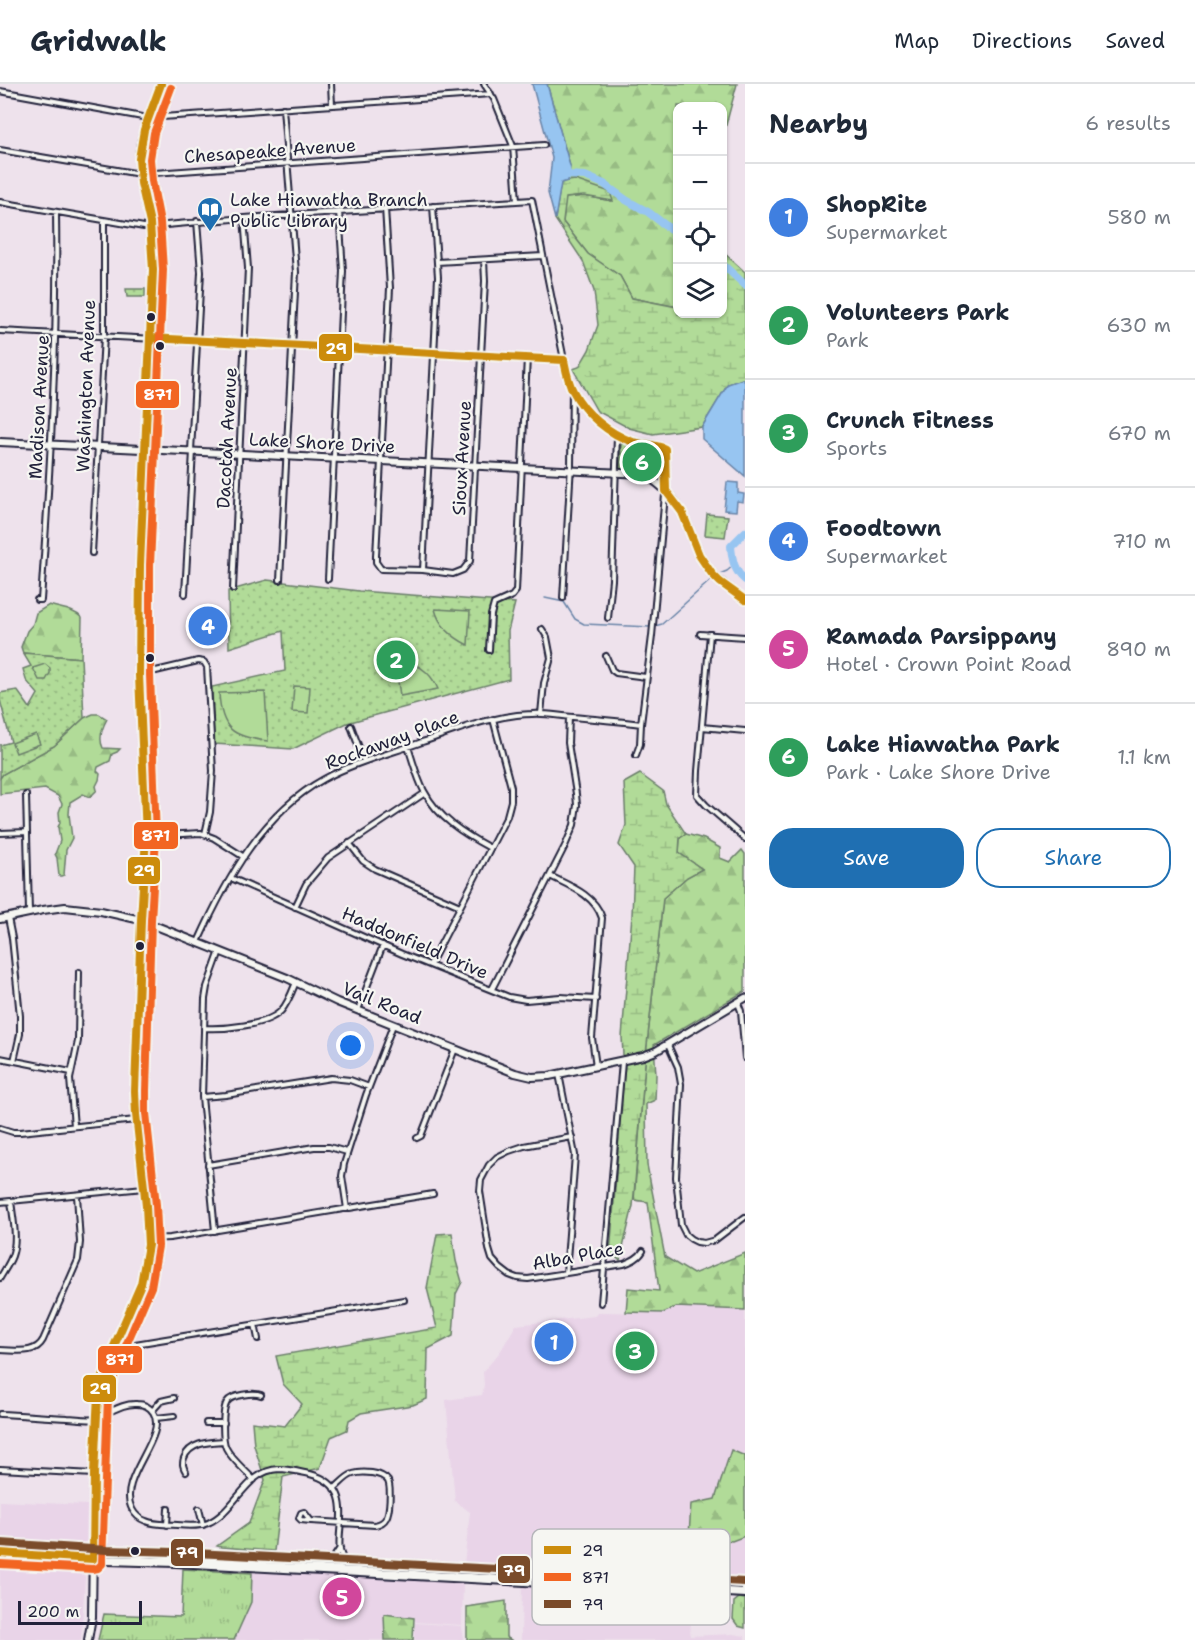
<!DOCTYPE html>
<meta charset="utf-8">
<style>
body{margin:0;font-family:"Shantell Sans",sans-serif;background:#f6f6f7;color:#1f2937}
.controls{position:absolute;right:18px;top:18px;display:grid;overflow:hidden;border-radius:12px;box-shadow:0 2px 4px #0004}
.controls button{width:54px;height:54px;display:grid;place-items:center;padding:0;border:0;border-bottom:2px solid #e0e1e3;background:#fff;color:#1f2937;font:30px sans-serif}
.scale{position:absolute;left:18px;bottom:15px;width:124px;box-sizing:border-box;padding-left:6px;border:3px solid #22223b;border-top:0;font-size:16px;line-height:21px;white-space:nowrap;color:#22223b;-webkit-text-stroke:4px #f6f6f2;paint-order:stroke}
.you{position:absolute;left:351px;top:962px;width:21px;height:21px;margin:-15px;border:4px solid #fff;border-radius:50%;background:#1a73e8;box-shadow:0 0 0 9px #1a73e833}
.badge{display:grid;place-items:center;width:39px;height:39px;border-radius:50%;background:#1f6fb2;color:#fff;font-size:20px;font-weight:700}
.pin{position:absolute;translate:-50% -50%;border:3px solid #fff;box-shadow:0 2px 6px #0006}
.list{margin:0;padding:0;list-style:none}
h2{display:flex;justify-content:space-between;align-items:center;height:78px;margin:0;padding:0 24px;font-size:26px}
h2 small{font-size:20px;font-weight:400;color:#747a83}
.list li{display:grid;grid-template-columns:39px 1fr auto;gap:18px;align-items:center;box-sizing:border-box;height:108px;padding:0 24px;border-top:2px solid #e0e1e3}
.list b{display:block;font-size:22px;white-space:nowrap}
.list p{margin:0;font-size:20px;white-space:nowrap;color:#747a83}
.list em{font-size:20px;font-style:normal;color:#747a83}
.actions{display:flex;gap:12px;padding:18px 24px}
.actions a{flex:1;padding:14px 0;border:2px solid #1f6fb2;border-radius:24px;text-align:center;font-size:21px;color:#1f6fb2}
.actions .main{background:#1f6fb2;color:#fff}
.icon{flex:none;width:33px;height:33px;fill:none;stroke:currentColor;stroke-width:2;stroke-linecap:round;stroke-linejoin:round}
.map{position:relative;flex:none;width:745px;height:1556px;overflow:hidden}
header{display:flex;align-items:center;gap:36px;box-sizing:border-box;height:84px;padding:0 30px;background:#fff;border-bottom:2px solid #e0e1e3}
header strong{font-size:28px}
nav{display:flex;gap:33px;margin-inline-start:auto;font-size:21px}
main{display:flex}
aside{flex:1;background:#fff}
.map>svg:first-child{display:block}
.built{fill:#e9d4e8}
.grass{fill:url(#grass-tufts);stroke:#6a7e6a;stroke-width:1.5}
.forest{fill:url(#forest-firs);stroke:#6a7e6a;stroke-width:1.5}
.wetland{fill:url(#wetland-marsh);stroke:#6a7e6a;stroke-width:1.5}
.park{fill:url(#park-dots);stroke:#6a7e6a;stroke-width:1.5}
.garden{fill:#b1db98;stroke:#6a7e6a;stroke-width:1.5}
.water{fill:#97c5f1;stroke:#6884a8;stroke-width:1.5}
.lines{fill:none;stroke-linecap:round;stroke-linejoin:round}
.stream{stroke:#6884a8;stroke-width:1.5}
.river{stroke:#97c5f1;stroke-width:8}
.street-casing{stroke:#22223b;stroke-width:8}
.secondary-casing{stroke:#22223b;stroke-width:10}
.highway-casing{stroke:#22223b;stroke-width:12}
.street{stroke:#f6f6f2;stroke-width:4}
.secondary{stroke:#f6f6f2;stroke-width:6}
.highway{stroke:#f6f6f2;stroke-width:8}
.bus-1-casing{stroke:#f6f6f2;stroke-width:12}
.bus-2-casing{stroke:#f6f6f2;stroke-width:12}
.bus-3-casing{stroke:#f6f6f2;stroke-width:12}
.bus-1{stroke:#cc8c0c;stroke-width:8}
.bus-2{stroke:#f26522;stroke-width:8}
.bus-3{stroke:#7a4b2a;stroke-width:8}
.bus-dot{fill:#22223b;stroke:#f6f6f2;stroke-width:2}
.labels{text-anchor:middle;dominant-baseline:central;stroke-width:4.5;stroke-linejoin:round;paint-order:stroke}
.street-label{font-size:18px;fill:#22223b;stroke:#f6f6f2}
.poi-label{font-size:18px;fill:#22223b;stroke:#f6f6f2;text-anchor:start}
.key{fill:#f6f6f2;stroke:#b6b6bb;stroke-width:1.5}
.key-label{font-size:16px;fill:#22223b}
.line-badge{stroke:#f6f6f2;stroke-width:2}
.badge-label{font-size:16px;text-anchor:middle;font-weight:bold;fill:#fff}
</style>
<header>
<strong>Gridwalk</strong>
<nav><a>Map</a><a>Directions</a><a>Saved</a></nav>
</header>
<main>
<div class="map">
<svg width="745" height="1556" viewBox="0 0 745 1556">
<defs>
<pattern id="grass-tufts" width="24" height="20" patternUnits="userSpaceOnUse" patternTransform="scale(1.5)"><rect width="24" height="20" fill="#b1db98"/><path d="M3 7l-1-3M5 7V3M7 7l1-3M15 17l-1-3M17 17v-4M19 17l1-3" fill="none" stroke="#98bc84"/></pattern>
<pattern id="forest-firs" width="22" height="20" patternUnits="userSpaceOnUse" patternTransform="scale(1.5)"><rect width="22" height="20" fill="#b1db98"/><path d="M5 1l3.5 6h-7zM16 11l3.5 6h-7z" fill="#98bc84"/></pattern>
<pattern id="wetland-marsh" width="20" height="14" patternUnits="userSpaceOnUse" patternTransform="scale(1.5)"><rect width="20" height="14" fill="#b1db98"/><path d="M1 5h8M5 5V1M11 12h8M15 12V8" fill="none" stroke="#98bc84"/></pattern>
<pattern id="park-dots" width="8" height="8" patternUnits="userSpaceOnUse" patternTransform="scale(1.5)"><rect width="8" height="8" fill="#b1db98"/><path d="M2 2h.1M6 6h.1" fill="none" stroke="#98bc84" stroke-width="1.8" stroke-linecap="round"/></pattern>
</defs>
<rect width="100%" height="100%" fill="#eee2ec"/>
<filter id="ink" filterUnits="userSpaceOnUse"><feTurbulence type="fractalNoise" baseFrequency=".0167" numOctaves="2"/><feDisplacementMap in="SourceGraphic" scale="12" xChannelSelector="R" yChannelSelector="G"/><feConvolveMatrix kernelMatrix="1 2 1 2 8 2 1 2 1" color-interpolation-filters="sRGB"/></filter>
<g filter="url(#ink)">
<path class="built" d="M676 1223 745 1226V1372L731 1366 715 1415 689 1451 732 1457 745 1452V1495L464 1480 470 1428 455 1417 446 1316 482 1311 484 1301 483 1288 500 1268 516 1241 595 1232 597 1228 663 1229Z
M0 1417 87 1421 86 1457 81 1461 0 1457Z
M0 1474 69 1478 81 1484 85 1493 81 1556H0Z
M254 1488 416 1496 463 1497 462 1541 416 1538 414 1534 384 1530 385 1556H234L251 1518 252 1489Z
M522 1500 693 1511 690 1552 733 1550 745 1552V1556H521Z
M415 1539 462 1542 463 1556H415Z"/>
<path class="grass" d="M183 1485 252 1489 251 1518 234 1556H98L104 1530 181 1533Z
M739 1514 745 1515V1544L738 1542 733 1535 734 1518Z"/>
<path class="forest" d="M547 0H737L723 52 722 22H678L677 223 632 214 620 192 588 170 563 138 565 114 584 112 612 117 575 96 568 97 570 82Z
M49 521C61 525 73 525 82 534L81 574 23 569 21 563 27 547 33 540 36 529Z
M93 630H99L107 635C102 644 98 654 103 664L120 665 117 668 112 670 110 677 98 683 97 687 100 690 99 696 96 702 97 706 90 713 83 710 70 718 69 730 72 754 66 766 64 791 61 792H59L57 774 55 770 60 757 58 743 60 739 59 728 62 720 58 712 45 705 0 710V694L3 690 54 662 84 634Z
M686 750 704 755 720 764V774L730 778 742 766 745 770V907L654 961 656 991 655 1016 646 1020 647 1081 665 1173 693 1190 745 1169V1226L676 1223 663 1229 626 1228 628 1204 659 1207 648 1118 634 1116 645 979 663 814 687 793 702 785 679 769 680 754Z
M731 1366 745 1372V1452L732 1457 689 1452 691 1420 715 1415Z
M506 1517V1553L511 1556H467V1523Z
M384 1530 414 1534 413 1556H385Z"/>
<path class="wetland" d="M575 96 610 108 613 117 584 112 566 114 563 138 588 170 620 192 632 214 677 223 678 230H722L723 168 745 188V298L742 295 728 300 702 343 653 350 629 344 597 327 573 285 579 283 589 266 598 241 594 207 583 177 555 135 561 98Z
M640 690 663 707 666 720 686 750 680 754 679 769 702 785 687 793 663 814 645 979 633 1122 620 1176 610 1170 624 988 622 953 632 831 634 783 619 761 626 741 624 699Z
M452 1149 456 1177 462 1198 456 1210 453 1252 428 1265 427 1315 413 1321 361 1329 349 1336 347 1346 331 1353 320 1384 283 1393 274 1467 221 1463 217 1462 249 1439 265 1396 254 1361 252 1338 285 1342 302 1320 283 1300 276 1272 437 1244 427 1204 437 1150Z"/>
<path class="park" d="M126 205H145V213H127Z
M623 359 661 367 663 387 622 386 620 384 621 361Z
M707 430 728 432 725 453 705 451Z
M267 496 359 507 515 519 508 547 509 595 347 639 293 665 214 660 212 603 285 587 283 547 229 564 228 507Z
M23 569 81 574 84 634 54 662 3 690 0 694V661L11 658 0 616V609L17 606 30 624 38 610 26 596 23 585 31 582Z"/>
<path class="garden" d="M435 525 470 527 468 561C452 553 439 542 435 525Z
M395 574C415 578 430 586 438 605L400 612Z
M45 580 50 584V589L46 596H39L33 584Z
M294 602 310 603 308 629 292 628Z
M265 608 268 657C233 653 221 646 219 609Z
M36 650 40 660 16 669 12 659Z"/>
<path class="water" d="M532 0H547L570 82 568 97 561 99 555 135 548 109 552 74Z
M742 295 745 298V392L702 355V343L728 300Z
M727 398 738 399V409L744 410 743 418 737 417 736 427 724 426Z"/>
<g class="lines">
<path class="stream" d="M717 491 727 487 734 481
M545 514 564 518 575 535 584 540 651 543
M655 542 662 540 713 494"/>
<path class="river" d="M566 84 567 91 585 92 604 100 626 116 648 128 678 151
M722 180 745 201
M745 448 731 462C732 475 734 487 745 496"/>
<defs>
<path id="street" d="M331 0 332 21
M484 0 494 15 513 62 517 117
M0 7 148 34 491 10
M0 66 140 90 544 61
M0 118 144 143 244 134 532 116 564 276 573 307 587 325 601 339 614 349 635 359 662 363 666 368V400L652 552 641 640 640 660 636 671
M385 124 390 204 376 472V478L381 485 423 486 453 490 463 486 470 477 485 197 484 176
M437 178 543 172
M0 247 564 276
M191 367 201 188 197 137
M92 469 104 252V136
M423 486 438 193 433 122
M328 495 343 187 339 127
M280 496 296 188 283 24
M233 505 248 184 244 134
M185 510 193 367
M563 514 571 381 572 305
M37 516H41C50 387 58 257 56 128
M608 534 612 496 617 352
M700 550 745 553
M710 550 698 687 697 711 706 721 745 755
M489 566 491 531 494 520 512 512 516 507 527 273
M606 572 612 586 616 589 646 593
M139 591 198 577 204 578 207 583 213 687 210 728 205 750
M541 630 544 599 551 574 547 553 542 545
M351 642 364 677
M702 643 745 647
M408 663C413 677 417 694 424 707 438 734 464 750 490 764
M26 711 29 828
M0 749 27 748
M147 752 201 749 214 754 244 773
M349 759 363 777 375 785 460 822
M550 792C570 802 595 811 602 834L592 954 596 982
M231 794 402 870 509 913 526 916 560 913 596 915
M295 823 306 800 328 774 425 709
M8 834 12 854 20 932V950L14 977
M198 858C226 796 262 729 324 695 355 678 389 670 422 658 458 646 493 631 532 630 546 629 559 632 573 633 595 635 618 637 641 640
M430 881 507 732 511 717V703L493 635
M492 905 565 762 574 741 577 721 576 710 568 659 569 633
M738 919 741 927 745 974
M358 926 383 861
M204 944C224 945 266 942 281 927 288 919 292 908 296 898
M668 961 678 983 681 1000 676 1093 681 1141 686 1151 691 1155 697 1158 704 1159 715 1156 745 1133
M0 974 71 988
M559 990 575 1071 566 1189
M202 1013 226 1011 331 994 350 996 369 1003
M74 1042 70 995 78 957 79 888
M0 1044 13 1048H20L136 1036
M572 1053 524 1062 509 1067 497 1073 489 1081 481 1096 480 1107 489 1165 492 1175 500 1184 509 1191 517 1194 528 1195 624 1180C632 1177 639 1174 643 1167
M417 1054 421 1052 455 965
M208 1081 314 1063H329L347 1068
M0 1118 144 1104
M347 1125 342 1092 344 1080 366 1011 393 941
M215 1147 202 1013 205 915 207 903 220 867
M148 1155 170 1154 433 1110
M0 1194C4 1187 9 1180 12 1172 18 1155 13 1135 11 1117
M601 1219 622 978
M255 1240 258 1255
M115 1260 129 1261 404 1216
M0 1266C16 1266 35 1271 43 1256L78 1176 80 1158 77 1111
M98 1319 104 1323 113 1326
M152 1327 161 1317 174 1314
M0 1330C23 1331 45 1333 68 1334 76 1334 87 1337 95 1335 98 1335 101 1333 103 1331 114 1326 125 1319 137 1320 144 1320 149 1322 153 1328 169 1352 116 1395 132 1425 135 1431 140 1435 146 1437 155 1441 167 1440 177 1441 187 1442 199 1443 208 1439 236 1427 246 1386 279 1385 289 1385 300 1388 310 1390 366 1404 325 1461 346 1477
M156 1334 174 1332
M206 1339H224
M0 1385 94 1390
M186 1388C183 1383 182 1380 184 1374 190 1358 210 1358 224 1357
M254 1396C245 1386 232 1376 226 1364 222 1356 222 1325 227 1318 231 1311 254 1308 261 1311
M199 1425 203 1441
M304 1428 311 1437 301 1436 299 1434 301 1429Z
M311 1437 375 1441C380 1440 384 1438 386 1434 390 1428 391 1403 388 1397 382 1388 362 1387 353 1390 346 1392 340 1400 334 1405
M167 1441 168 1425
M326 1476 334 1473 340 1464"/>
<path id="secondary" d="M0 358 643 390C662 400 678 417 686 437 692 451 696 466 704 479 715 496 730 504 745 516
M646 390 666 391
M0 835 43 826 65 823 101 827 141 836 287 894 337 918 515 989 532 993 549 992 643 972 656 967 745 914
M88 1556 92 1533 94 1390 98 1310 108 1276 141 1200 148 1161 146 1122 136 1030 135 1007 141 836 146 752 139 591 140 481 152 214C153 189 153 164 150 139 147 118 138 97 139 75 140 49 152 24 161 0"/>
<path id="highway" d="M0 1461 745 1500
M0 1469 107 1476 175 1478 745 1509"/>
</defs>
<use href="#street" class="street-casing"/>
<use href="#secondary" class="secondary-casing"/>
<use href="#highway" class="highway-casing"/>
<use href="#street" class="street"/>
<use href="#secondary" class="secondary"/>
<use href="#highway" class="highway"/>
<defs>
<path id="bus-1" d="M151 254 564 276C566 286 568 298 573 307 585 330 609 350 633 358 643 361 656 360 665 365L666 407 682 428 699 471 712 490 720 498 745 516
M0 1469 93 1475 94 1390 98 1310 108 1276 141 1200 148 1161 146 1122 136 1030 135 1007 141 836 146 752 139 591 140 481 153 186 150 139 141 99 139 75 144 46 161 0"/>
<path id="bus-2" d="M0 1480 93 1485 98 1484 102 1480 108 1312 118 1280 151 1203 158 1162 156 1121 146 1029V1007L151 836 156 753 150 591V481L163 186 160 138 152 97 150 75 154 49 171 4"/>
<path id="bus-3" d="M1 1459 107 1466 176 1468 745 1498"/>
</defs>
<use href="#bus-1" class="bus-1-casing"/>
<use href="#bus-2" class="bus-2-casing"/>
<use href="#bus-3" class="bus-3-casing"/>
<use href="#bus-1" class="bus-1"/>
<use href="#bus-2" class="bus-2"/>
<use href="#bus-3" class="bus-3"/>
</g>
</g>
<defs>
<symbol id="library-pin" viewBox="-11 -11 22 30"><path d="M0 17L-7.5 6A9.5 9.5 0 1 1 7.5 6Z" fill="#1f6fb2" stroke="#f6f6f2"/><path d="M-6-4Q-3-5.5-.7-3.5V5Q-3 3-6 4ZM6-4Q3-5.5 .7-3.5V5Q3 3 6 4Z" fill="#fff"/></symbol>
</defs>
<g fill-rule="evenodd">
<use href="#library-pin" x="195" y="111" width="30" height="40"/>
</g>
<g class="bus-dot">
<circle cx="151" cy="233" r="5"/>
<circle cx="160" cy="262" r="5"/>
<circle cx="150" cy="574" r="5"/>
<circle cx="140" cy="862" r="5"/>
<circle cx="135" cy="1467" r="5"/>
</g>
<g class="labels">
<g class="street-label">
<text transform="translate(270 67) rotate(-4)">Chesapeake Avenue</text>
<text transform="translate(86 302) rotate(-88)">Washington Avenue</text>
<text transform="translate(39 323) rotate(-87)">Madison Avenue</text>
<text transform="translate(227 354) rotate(-87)">Dacotah Avenue</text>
<text transform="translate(322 359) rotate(3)">Lake Shore Drive</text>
<text transform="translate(462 374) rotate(-87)">Sioux Avenue</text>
<text transform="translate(392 656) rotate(-20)">Rockaway Place</text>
<text transform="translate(415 859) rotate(23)">Haddonfield Drive</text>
<text transform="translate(382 919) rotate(22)">Vail Road</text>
<text transform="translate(578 1172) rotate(-10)">Alba Place</text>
</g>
<g class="poi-label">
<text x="230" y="116">Lake Hiawatha Branch<tspan x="230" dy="21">Public Library</tspan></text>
</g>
</g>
<rect x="532" y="1445" width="198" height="96" rx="9" class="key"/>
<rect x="544" y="1462" width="27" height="8" fill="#cc8c0c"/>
<rect x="544" y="1489" width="27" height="8" fill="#f26522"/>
<rect x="544" y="1516" width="27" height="8" fill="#7a4b2a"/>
<g class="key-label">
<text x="582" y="1472">29</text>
<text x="582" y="1499">871</text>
<text x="582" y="1526">79</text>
</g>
<g class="line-badge">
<rect x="318" y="249" width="35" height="29" rx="6" fill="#cc8c0c"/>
<rect x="135" y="296" width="45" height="29" rx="6" fill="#f26522"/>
<rect x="133" y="737" width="46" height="29" rx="6" fill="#f26522"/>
<rect x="127" y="772" width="34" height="29" rx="6" fill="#cc8c0c"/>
<rect x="97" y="1261" width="46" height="29" rx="6" fill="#f26522"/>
<rect x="82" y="1290" width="35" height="29" rx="6" fill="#cc8c0c"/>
<rect x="170" y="1454" width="34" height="29" rx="6" fill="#7a4b2a"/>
<rect x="497" y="1471" width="34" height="29" rx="6" fill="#7a4b2a"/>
</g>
<g class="badge-label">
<text x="336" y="270">29</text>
<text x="158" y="316">871</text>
<text x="156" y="757">871</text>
<text x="144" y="792">29</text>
<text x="120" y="1281">871</text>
<text x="100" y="1310">29</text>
<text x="187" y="1474">79</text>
<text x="514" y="1492">79</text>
</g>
</svg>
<div class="controls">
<button>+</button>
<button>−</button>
<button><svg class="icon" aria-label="locate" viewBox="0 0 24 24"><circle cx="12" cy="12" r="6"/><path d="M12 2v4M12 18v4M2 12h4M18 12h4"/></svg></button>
<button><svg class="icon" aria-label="layers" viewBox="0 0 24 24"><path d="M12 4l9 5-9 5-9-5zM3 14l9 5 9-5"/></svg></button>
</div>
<div class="scale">200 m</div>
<div class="you"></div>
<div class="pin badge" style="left:554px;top:1258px;background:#3f7fe0">1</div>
<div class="pin badge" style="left:396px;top:576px;background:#2e9e5b">2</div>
<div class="pin badge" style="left:635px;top:1267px;background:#2e9e5b">3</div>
<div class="pin badge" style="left:208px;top:542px;background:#3f7fe0">4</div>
<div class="pin badge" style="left:342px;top:1513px;background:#d1479c">5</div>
<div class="pin badge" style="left:642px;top:378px;background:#2e9e5b">6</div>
</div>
<aside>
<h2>Nearby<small>6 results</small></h2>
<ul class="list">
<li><span class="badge" style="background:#3f7fe0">1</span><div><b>ShopRite</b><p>Supermarket</p></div><em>580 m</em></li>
<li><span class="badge" style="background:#2e9e5b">2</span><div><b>Volunteers Park</b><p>Park</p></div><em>630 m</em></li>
<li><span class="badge" style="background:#2e9e5b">3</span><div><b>Crunch Fitness</b><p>Sports</p></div><em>670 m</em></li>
<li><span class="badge" style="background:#3f7fe0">4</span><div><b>Foodtown</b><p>Supermarket</p></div><em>710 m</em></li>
<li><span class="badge" style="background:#d1479c">5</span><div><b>Ramada Parsippany</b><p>Hotel · Crown Point Road</p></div><em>890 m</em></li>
<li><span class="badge" style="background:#2e9e5b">6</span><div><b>Lake Hiawatha Park</b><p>Park · Lake Shore Drive</p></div><em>1.1 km</em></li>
</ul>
<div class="actions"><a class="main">Save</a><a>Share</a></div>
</aside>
</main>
